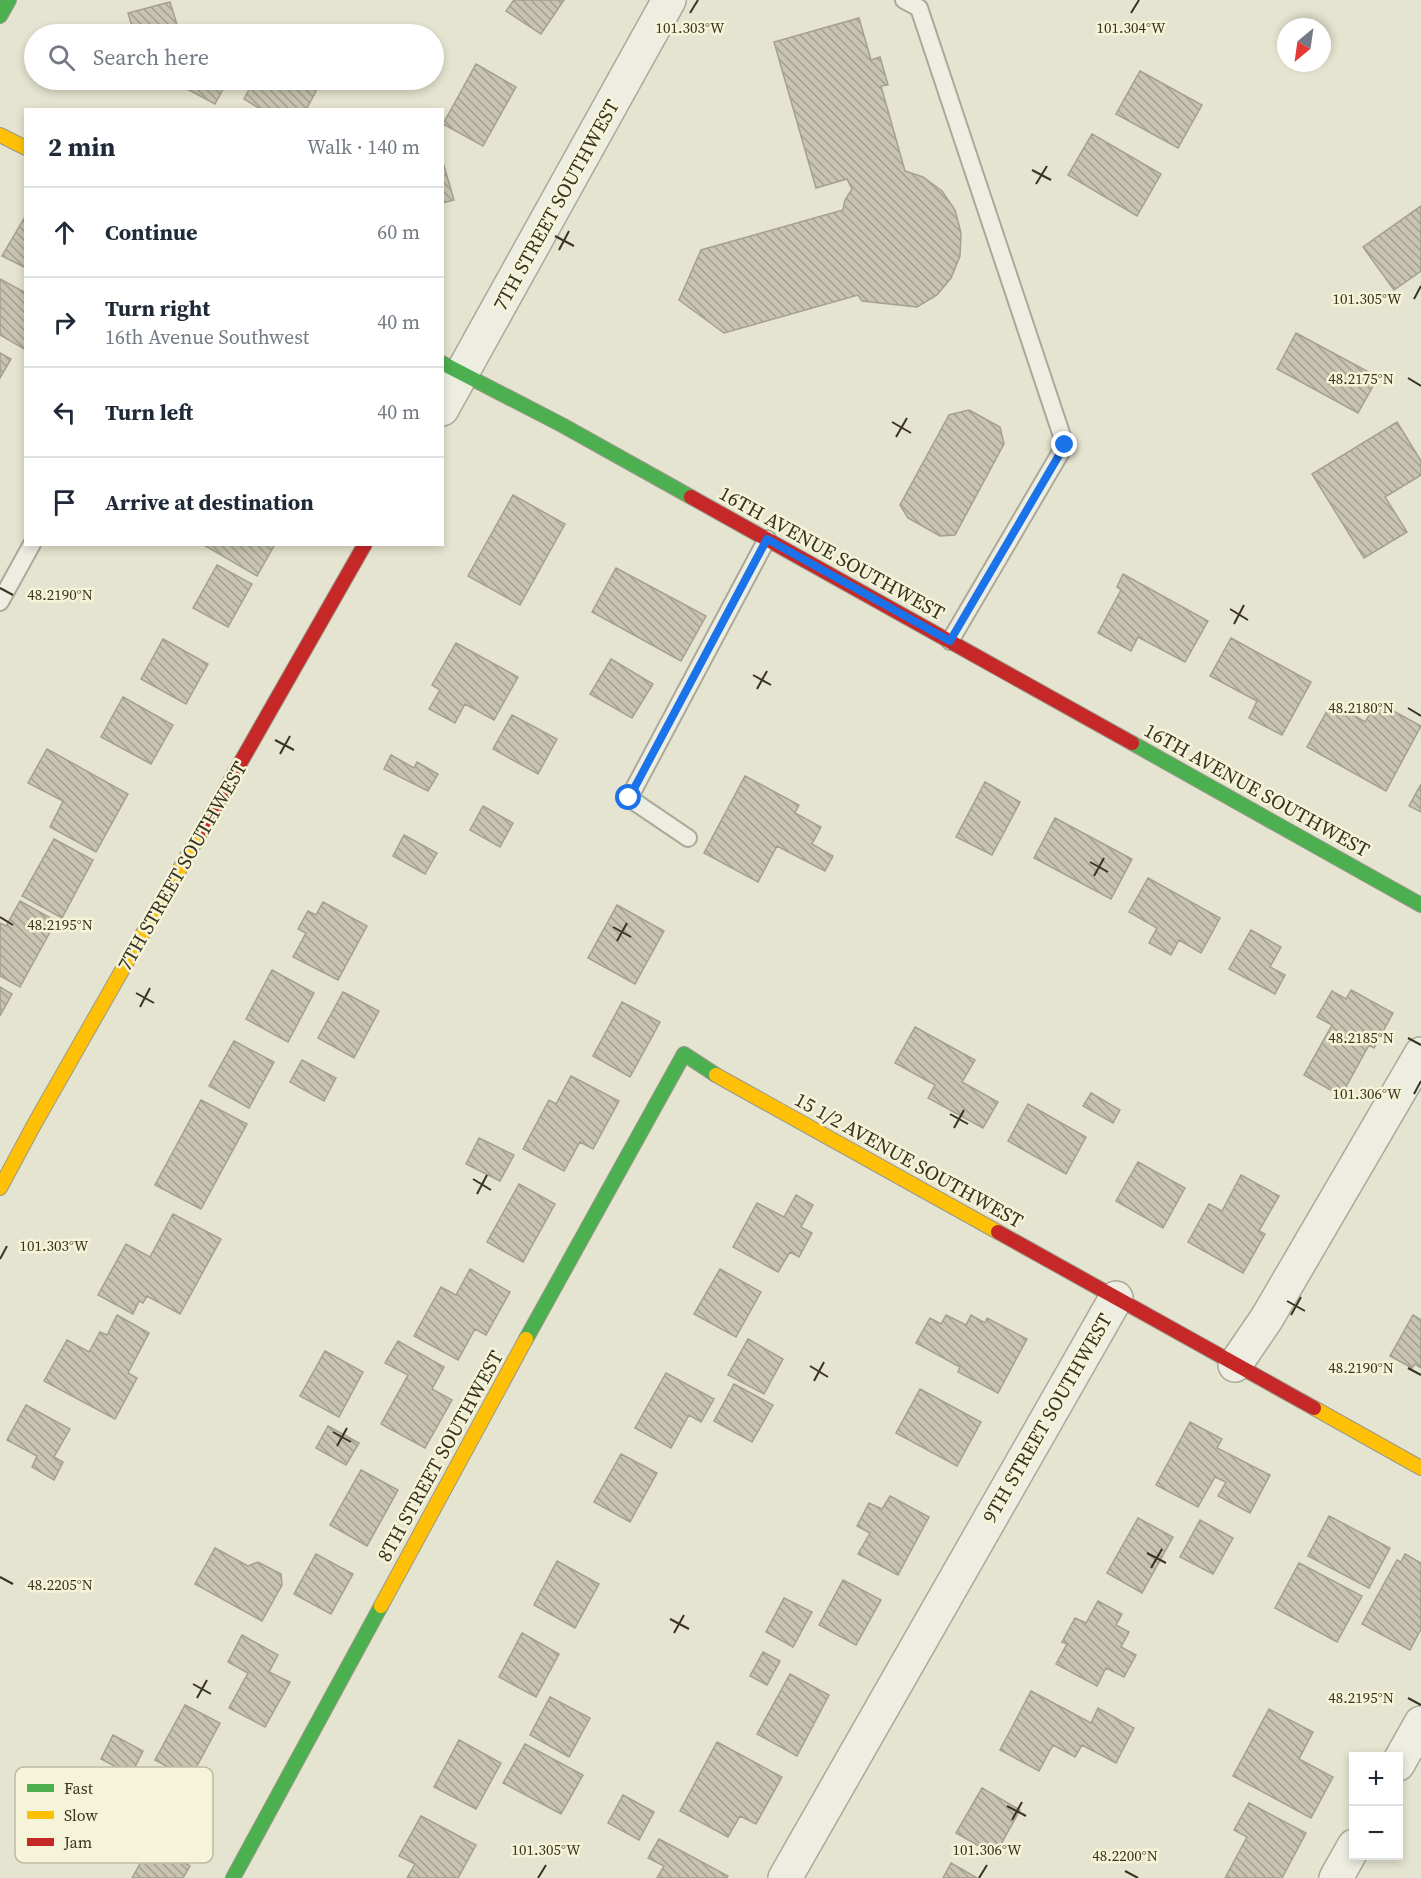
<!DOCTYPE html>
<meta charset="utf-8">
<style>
body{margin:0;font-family:"Source Serif 4",serif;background:#f2f2f3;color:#1f2937}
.controls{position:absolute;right:18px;bottom:18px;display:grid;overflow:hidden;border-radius:0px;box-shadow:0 3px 9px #0003}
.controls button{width:54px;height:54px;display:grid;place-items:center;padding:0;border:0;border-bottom:2px solid #e0e1e3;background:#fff;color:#1f2937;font:30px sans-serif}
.compass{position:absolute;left:1277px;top:18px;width:54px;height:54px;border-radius:50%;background:#fff;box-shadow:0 3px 9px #0003;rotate:209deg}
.stop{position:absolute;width:18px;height:18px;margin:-14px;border:4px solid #1a73e8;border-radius:50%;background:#fff}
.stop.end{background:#1a73e8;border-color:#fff;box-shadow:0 2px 6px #0008}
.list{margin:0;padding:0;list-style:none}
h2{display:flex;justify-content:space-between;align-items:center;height:78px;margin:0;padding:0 24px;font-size:26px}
h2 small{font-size:20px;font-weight:400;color:#747a83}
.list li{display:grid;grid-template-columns:39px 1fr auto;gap:18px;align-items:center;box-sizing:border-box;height:90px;padding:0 24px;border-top:2px solid #e0e1e3}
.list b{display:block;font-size:22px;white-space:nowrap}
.list p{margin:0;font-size:20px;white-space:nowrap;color:#747a83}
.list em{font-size:20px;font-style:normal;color:#747a83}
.icon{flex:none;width:33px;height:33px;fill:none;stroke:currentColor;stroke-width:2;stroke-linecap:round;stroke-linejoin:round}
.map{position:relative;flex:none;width:1421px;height:1878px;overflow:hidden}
.search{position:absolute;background:#fff;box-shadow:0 3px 9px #0003;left:24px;top:24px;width:420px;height:66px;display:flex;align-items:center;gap:15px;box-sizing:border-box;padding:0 21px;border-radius:33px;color:#747a83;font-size:22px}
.panel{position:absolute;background:#fff;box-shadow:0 3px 9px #0003;left:24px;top:108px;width:420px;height:438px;border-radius:0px}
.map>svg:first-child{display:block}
.building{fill:url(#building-back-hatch);stroke:#a5a08f;stroke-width:1.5}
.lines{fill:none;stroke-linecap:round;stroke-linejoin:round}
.lane-casing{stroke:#aba999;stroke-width:20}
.street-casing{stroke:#aba999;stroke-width:36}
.fast-casing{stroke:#9a9889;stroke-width:16}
.slow-casing{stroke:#9a9889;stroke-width:16}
.jam-casing{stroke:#9a9889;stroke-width:16}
.lane{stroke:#eeede2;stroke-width:16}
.street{stroke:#eeede2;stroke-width:33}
.fast{stroke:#4caf50;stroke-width:14}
.slow{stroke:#ffc107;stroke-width:14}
.jam{stroke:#c62828;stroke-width:14}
.route{stroke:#1a73e8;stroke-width:8}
.ticks{fill:none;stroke:#3a3321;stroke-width:2}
.labels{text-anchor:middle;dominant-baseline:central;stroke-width:5;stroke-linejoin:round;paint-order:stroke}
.street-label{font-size:20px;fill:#3a3321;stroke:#f5f4d8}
.key{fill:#f5f4d8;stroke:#bdbaa1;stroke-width:1.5}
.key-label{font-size:16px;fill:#3a3321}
.ticks-label{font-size:15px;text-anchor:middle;fill:#3a3321;stroke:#f5f4d8;stroke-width:5;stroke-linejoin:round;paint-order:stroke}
</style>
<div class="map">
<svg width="1421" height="1878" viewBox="0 0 1421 1878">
<defs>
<pattern id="building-back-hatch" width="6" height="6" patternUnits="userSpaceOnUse" patternTransform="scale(1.5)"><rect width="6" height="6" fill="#c9c4b1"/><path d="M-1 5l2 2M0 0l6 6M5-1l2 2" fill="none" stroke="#a4a090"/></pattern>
</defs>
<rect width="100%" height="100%" fill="#e5e4d0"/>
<path class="building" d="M514 0H564L541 34 506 11Z
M170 2 180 34H134L128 13Z
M859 18 871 60 880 57 888 85 881 86 905 171 923 177 942 191 955 210 961 233 960 256 951 278 937 295 917 307 862 301 858 295 724 333 679 300 701 250 843 210 845 200 852 189 847 179 816 188 774 42Z
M476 64 516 87 483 146 443 124Z
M1140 71 1202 105 1178 148 1116 114Z
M193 80H228L215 104 187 89Z
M254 80H296L316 91 306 110H262L244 99Z
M1092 134 1161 174 1137 216 1068 175Z
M442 159 454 200 442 203Z
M1421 206V271L1394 290 1363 247Z
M26 215V268L2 256Z
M0 279 26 293V350L0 335Z
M1296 333 1378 377 1358 413 1277 369Z
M0 353 11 359 0 378Z
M969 410 1000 427 1004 444 955 535 940 536 908 518 900 505 949 415Z
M1397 422 1421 461V475L1385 497 1407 532 1364 558 1312 474Z
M513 495 565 524 520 605 468 576Z
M202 544H275L257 576Z
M217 565 252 584 228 627 193 608Z
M616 568 706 616 681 661 592 612Z
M1123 574 1208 621 1185 662 1138 637 1131 651 1098 633 1121 590 1117 587Z
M1231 638 1311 682 1282 735 1249 718 1257 701 1210 676Z
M163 639 208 664 186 704 141 679Z
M456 643 518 677 494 720 465 704 455 723 429 709 440 690 432 685Z
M611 659 653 684 632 718 590 694Z
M123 697 173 725 151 764 101 737Z
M1332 702 1365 722 1374 707 1379 709 1381 704 1421 726 1386 791 1307 747Z
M512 715 557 739 538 774 493 749Z
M47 749 128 794 96 852 50 827 63 801 28 783Z
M391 755 414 768 417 762 438 774 428 791 384 769Z
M745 776 799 805 795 813 821 827 812 844 833 856 825 871 777 846 758 882 704 853Z
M985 782 1020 802 992 855 956 837Z
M1421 784V812L1409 806Z
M483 806 513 823 500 847 470 830Z
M1055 818 1132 859 1111 899 1034 858Z
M404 835 437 853 425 874 393 856Z
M54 839 93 860 62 918 22 896Z
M1148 878 1220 918 1201 953 1179 940 1171 955 1149 943 1157 928 1129 912Z
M20 901 56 921 20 987 0 976V923L6 926Z
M323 902 367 926 338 980 293 957 306 933 298 929 308 911 316 915Z
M617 905 664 931 635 984 588 958Z
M1251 930 1281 947 1270 967 1285 975 1275 994 1229 969Z
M272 970 314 993 288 1042 246 1019Z
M0 987 12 994 0 1016Z
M1351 990 1393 1013 1374 1048 1369 1045 1341 1096 1304 1075 1332 1025 1317 1017 1332 991 1346 999Z
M343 992 379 1011 354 1058 318 1038Z
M622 1002 660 1022 630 1077 593 1056Z
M915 1027 975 1060 962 1082 998 1102 983 1128 928 1098 935 1085 895 1063Z
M234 1041 274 1062 249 1108 209 1086Z
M302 1060 336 1078 324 1101 290 1082Z
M571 1076 619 1101 593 1149 580 1142 564 1171 523 1149 549 1100 556 1104Z
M1091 1093 1120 1110 1113 1123 1083 1106Z
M201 1100 247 1124 201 1209 155 1185Z
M1028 1104 1086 1137 1066 1174 1008 1141Z
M479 1138 514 1155 500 1181 466 1164Z
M1138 1162 1185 1188 1163 1228 1116 1201Z
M1241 1175 1279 1196 1259 1231 1265 1234 1243 1273 1188 1242 1209 1204 1222 1211Z
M519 1184 555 1204 523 1262 487 1242Z
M796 1195 813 1205 801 1227 812 1233 799 1257 790 1252 778 1272 733 1247 757 1203 784 1217Z
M173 1214 221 1239 180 1314 147 1296 143 1303 139 1301 133 1314 98 1295 126 1244 150 1257Z
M470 1269 510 1292 486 1335 475 1329 458 1360 414 1336 441 1287 456 1295Z
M720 1269 761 1292 736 1337 694 1314Z
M117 1315 149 1333 128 1373 137 1378 115 1419 44 1381 67 1340 89 1352 100 1332 107 1335Z
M946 1315 966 1325 971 1315 985 1323 987 1318 1027 1339 998 1393 958 1372 960 1367 916 1343 930 1318 941 1324Z
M1413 1315 1421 1320V1368L1415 1364 1412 1368 1390 1356Z
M748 1339 783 1359 764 1394 728 1375Z
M398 1341 444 1367 432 1389 452 1400 425 1448 381 1424 408 1375 385 1363Z
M325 1351 363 1372 339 1417 300 1396Z
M666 1373 714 1399 701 1422 689 1415 671 1448 635 1428Z
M734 1384 773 1405 752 1442 714 1421Z
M920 1389 981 1422 957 1466 896 1433Z
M26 1405 70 1429 54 1457 63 1462 54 1480 32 1467 37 1456 7 1440Z
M1190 1422 1222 1439 1217 1448 1270 1475 1250 1513 1218 1496 1226 1482 1215 1477 1198 1507 1156 1485Z
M328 1426 359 1443 346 1465 316 1448Z
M621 1454 657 1473 630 1522 594 1502Z
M361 1470 398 1490 367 1546 330 1525Z
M890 1496 929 1517 898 1575 858 1554 870 1533 857 1526 869 1503 882 1509Z
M1329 1516 1390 1548 1369 1588 1308 1556Z
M1138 1518 1173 1537 1142 1593 1107 1573Z
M1200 1520 1233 1538 1213 1574 1180 1557Z
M215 1548 248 1566 258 1562 281 1574 282 1585 262 1621 195 1584Z
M316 1554 353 1574 331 1614 294 1594Z
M1405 1554 1421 1563V1629L1410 1650 1362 1624 1397 1560 1401 1562Z
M557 1561 599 1584 575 1628 534 1605Z
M1299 1563 1362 1596 1337 1642 1275 1608Z
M843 1580 881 1600 856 1645 819 1625Z
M784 1598 812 1612 793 1647 766 1632Z
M1098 1601 1122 1614 1116 1625 1129 1632 1121 1647 1136 1655 1124 1677 1106 1668 1097 1686 1056 1664 1067 1644 1062 1642 1075 1618 1086 1623Z
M522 1633 559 1654 536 1697 499 1677Z
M242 1635 278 1655 269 1672 290 1682 265 1727 229 1708 248 1673 228 1662Z
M763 1652 780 1661 767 1685 750 1676Z
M790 1674 829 1695 797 1756 757 1734Z
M1031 1691 1091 1723 1098 1708 1134 1728 1116 1763 1082 1745 1075 1757 1053 1745 1039 1771 1000 1750Z
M550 1697 590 1718 569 1757 530 1735Z
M185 1705 220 1723 190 1779 155 1760Z
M1269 1709 1313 1732 1299 1759 1333 1777 1311 1818 1233 1776Z
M113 1735 143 1751 131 1775 101 1759Z
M459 1740 501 1763 476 1809 434 1787Z
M717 1742 782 1777 756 1824 740 1816 728 1837 680 1811Z
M525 1744 583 1775 561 1814 503 1783Z
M982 1788 1020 1810 995 1855 956 1833Z
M623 1795 654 1812 639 1840 608 1823Z
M1249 1803 1306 1833 1282 1878H1225L1247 1837 1234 1830Z
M421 1816 476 1845 458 1878H407L415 1864 399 1856Z
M146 1818 181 1837 171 1855 190 1866 183 1878H132L145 1855 130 1847Z
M659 1839 728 1876 727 1878H657L664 1866 648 1858Z
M951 1863 977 1878H943Z"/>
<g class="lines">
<defs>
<path id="lane" d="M904 0 919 8 1065 445 950 641
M0 602 32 544
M688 838 629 798 767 539"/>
<path id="street" d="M442 409 669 0
M1235 1365 1267 1318 1421 1054
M1398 1764 1421 1723
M785 1878 1116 1298
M1336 1878 1354 1846"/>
<path id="fast" d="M0 16 9 0
M442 363 562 425 691 497
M1132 743 1421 905
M526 1339 684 1054 716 1075
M233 1878 381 1606"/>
<path id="slow" d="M0 135 26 148
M716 1075 998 1232
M0 1188 35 1123 202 830
M1314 1408 1421 1468
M381 1606 526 1339"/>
<path id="jam" d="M691 497 1132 743
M202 830 365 544
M998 1232 1314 1408"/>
</defs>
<use href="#lane" class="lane-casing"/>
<use href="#street" class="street-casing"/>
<use href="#fast" class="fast-casing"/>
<use href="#slow" class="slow-casing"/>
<use href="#jam" class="jam-casing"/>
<use href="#lane" class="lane"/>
<use href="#street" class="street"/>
<use href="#fast" class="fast"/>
<use href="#slow" class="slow"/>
<use href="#jam" class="jam"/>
</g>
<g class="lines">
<path class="route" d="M629 798 767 539 950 641 1065 445"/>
</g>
<path class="ticks" d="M690 13 698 0M1131 13 1139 0M1032 170 1051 180M1036 184 1047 166M555 236 574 246M559 250 569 231M1414 299 1421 286M1408 378 1421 386M892 422 911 433M896 437 907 418M0 588 13 595M1230 609 1248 620M1234 624 1244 605M753 675 771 685M757 689 767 671M1408 708 1421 716M275 740 294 750M280 754 290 736M1090 862 1108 872M1094 876 1104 858M0 917 13 925M613 927 631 937M617 941 627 923M136 993 154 1003M140 1007 150 988M1408 1038 1421 1045M1414 1094 1421 1081M950 1114 968 1124M954 1128 964 1110M473 1179 491 1190M477 1194 487 1175M0 1259 7 1246M1287 1301 1305 1311M1291 1315 1301 1297M810 1366 828 1377M1408 1368 1421 1375M814 1381 824 1362M333 1432 351 1442M337 1446 347 1428M1147 1553 1166 1563M1151 1568 1162 1549M0 1577 13 1584M670 1619 689 1629M674 1633 684 1615M193 1684 211 1694M197 1698 207 1680M1408 1698 1421 1705M1007 1806 1026 1816M1012 1820 1022 1802M1125 1871 1138 1878M538 1878 546 1865M979 1878 987 1865"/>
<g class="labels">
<g class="street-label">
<text transform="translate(556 205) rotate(-61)">7TH STREET SOUTHWEST</text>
<text transform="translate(832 553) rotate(29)">16TH AVENUE SOUTHWEST</text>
<text transform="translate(1257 790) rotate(29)">16TH AVENUE SOUTHWEST</text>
<text transform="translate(182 866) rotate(-60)">7TH STREET SOUTHWEST</text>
<text transform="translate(909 1160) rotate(29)">15 1/2 AVENUE SOUTHWEST</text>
<text transform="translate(1047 1418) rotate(-60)">9TH STREET SOUTHWEST</text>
<text transform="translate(440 1456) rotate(-61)">8TH STREET SOUTHWEST</text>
</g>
</g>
<rect x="15" y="1767" width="198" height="96" rx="9" class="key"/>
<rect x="27" y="1784" width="27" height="8" fill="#4caf50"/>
<rect x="27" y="1811" width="27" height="8" fill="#ffc107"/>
<rect x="27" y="1838" width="27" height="8" fill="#c62828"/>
<g class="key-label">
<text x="64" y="1794">Fast</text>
<text x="64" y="1821">Slow</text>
<text x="64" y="1848">Jam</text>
</g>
<g class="ticks-label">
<text x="690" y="33">101.303°W</text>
<text x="1131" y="33">101.304°W</text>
<text x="1367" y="304">101.305°W</text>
<text x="1361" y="384">48.2175°N</text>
<text x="60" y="600">48.2190°N</text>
<text x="1361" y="713">48.2180°N</text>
<text x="60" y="930">48.2195°N</text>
<text x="1361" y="1043">48.2185°N</text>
<text x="1367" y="1099">101.306°W</text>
<text x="54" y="1251">101.303°W</text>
<text x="1361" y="1373">48.2190°N</text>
<text x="60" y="1590">48.2205°N</text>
<text x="1361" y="1703">48.2195°N</text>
<text x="546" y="1855">101.305°W</text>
<text x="987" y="1855">101.306°W</text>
<text x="1125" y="1861">48.2200°N</text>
</g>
</svg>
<div class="controls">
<button>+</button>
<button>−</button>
</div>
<svg class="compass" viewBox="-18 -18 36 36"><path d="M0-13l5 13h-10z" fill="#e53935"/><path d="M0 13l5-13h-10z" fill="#747a83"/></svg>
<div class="stop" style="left:629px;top:798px"></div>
<div class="stop end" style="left:1065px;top:445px"></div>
<div class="search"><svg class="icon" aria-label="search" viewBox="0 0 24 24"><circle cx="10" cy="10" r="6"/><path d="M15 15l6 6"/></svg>Search here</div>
<section class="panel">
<h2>2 min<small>Walk · 140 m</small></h2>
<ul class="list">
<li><svg class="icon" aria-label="ahead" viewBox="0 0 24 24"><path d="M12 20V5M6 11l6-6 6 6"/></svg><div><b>Continue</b></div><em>60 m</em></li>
<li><svg class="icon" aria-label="right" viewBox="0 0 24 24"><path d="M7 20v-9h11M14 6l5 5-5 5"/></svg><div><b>Turn right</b><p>16th Avenue Southwest</p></div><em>40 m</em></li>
<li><svg class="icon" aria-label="left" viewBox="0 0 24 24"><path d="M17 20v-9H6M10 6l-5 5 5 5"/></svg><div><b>Turn left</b></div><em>40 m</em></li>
<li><svg class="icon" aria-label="arrive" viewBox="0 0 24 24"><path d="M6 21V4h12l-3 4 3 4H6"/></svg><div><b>Arrive at destination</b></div></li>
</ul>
</section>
</div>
